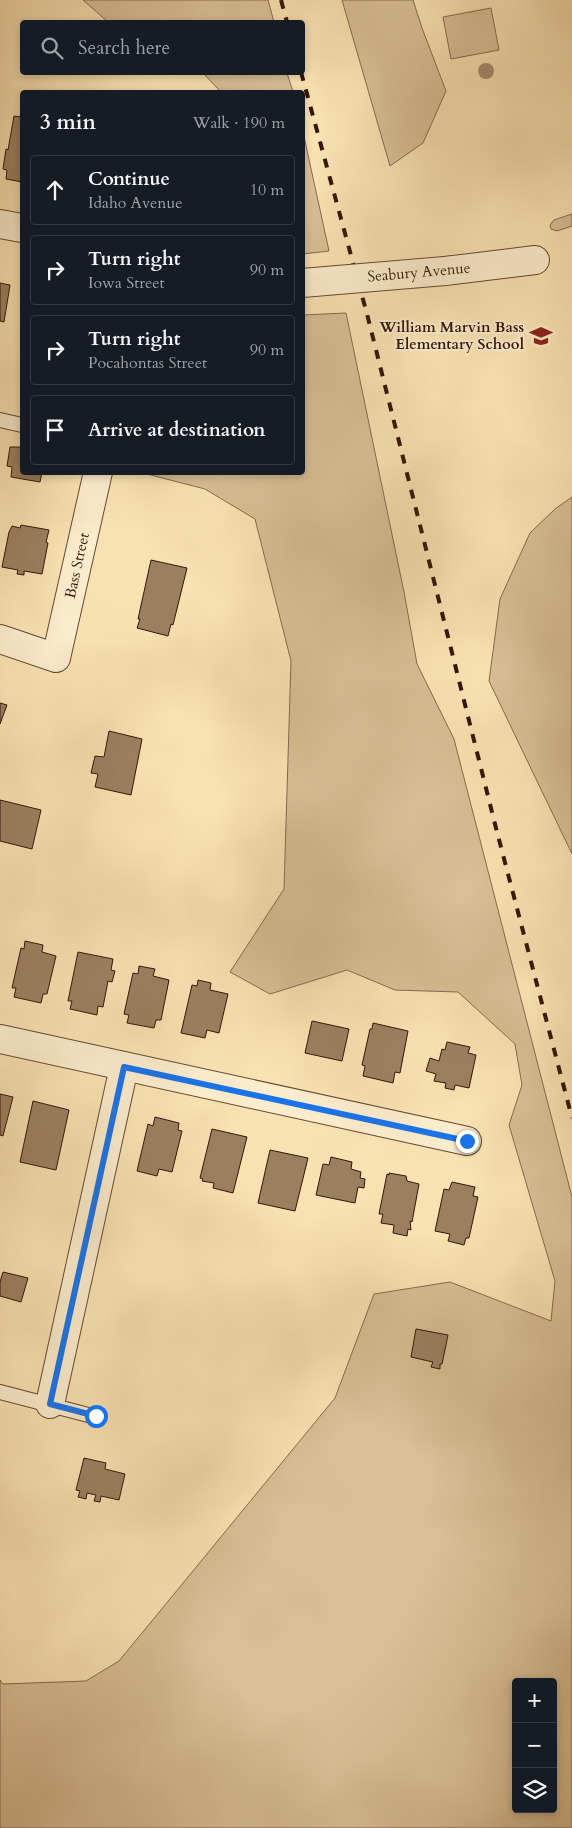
<!DOCTYPE html>
<meta charset="utf-8">
<style>
body{margin:0;font-family:Cardo,serif;background:#20242c;color:#f1f3f6}
.controls{position:absolute;right:15px;bottom:15px;display:grid;overflow:hidden;border-radius:5px;box-shadow:0 2px 8px #0003}
.controls button{width:45px;height:45px;display:grid;place-items:center;padding:0;border:0;border-bottom:1px solid #363941;background:#171b24;color:#f1f3f6;font:25px sans-serif}
.stop{position:absolute;width:15px;height:15px;margin:-11px;border:4px solid #1a73e8;border-radius:50%;background:#fff}
.stop.end{background:#1a73e8;border-color:#fff;box-shadow:0 1px 5px #0008}
.list{margin:0;padding:0;list-style:none}
h2{display:flex;justify-content:space-between;align-items:center;height:65px;margin:0;padding:0 20px;font-size:21px}
h2 small{font-size:16px;font-weight:400;color:#9ea1a6}
.list li{display:grid;grid-template-columns:32px 1fr auto;gap:15px;align-items:center;box-sizing:border-box;height:70px;margin:0 10px 10px;padding:0 10px;border:1px solid #363941;border-radius:5px}
.list b{display:block;font-size:19px;white-space:nowrap}
.list p{margin:0;font-size:16px;white-space:nowrap;color:#9ea1a6}
.list em{font-size:16px;font-style:normal;color:#9ea1a6}
.icon{flex:none;width:28px;height:28px;fill:none;stroke:currentColor;stroke-width:2;stroke-linecap:round;stroke-linejoin:round}
.map{position:relative;flex:none;width:572px;height:1828px;overflow:hidden}
.search{position:absolute;background:#171b24;box-shadow:0 2px 8px #0003;left:20px;top:20px;width:285px;height:55px;display:flex;align-items:center;gap:12px;box-sizing:border-box;padding:0 18px;border-radius:5px;color:#9ea1a6;font-size:19px}
.panel{position:absolute;background:#171b24;box-shadow:0 2px 8px #0003;left:20px;top:90px;width:285px;height:385px;border-radius:5px}
.map>svg:first-child{display:block}
.green{fill:#d8bf95;stroke:#866a4e;fill-rule:evenodd}
.building{fill:#9b8060;stroke:#351508}
.lines{fill:none;stroke-linecap:round;stroke-linejoin:round}
.service-casing{stroke:#664832;stroke-width:16}
.minor-casing{stroke:#664832;stroke-width:30}
.service{stroke:#fbeccd;stroke-width:14}
.minor{stroke:#fbeccd;stroke-width:28}
.rail{stroke:#351508;stroke-width:4;stroke-dasharray:9 9;stroke-linecap:butt}
.minor-bridge-casing{stroke:#664832;stroke-width:30;stroke-linecap:butt}
.minor-bridge{stroke:#fbeccd;stroke-width:28}
.tree{fill:#a88d6c}
.route{stroke:#1a73e8;stroke-width:6}
.labels{text-anchor:middle;dominant-baseline:central;stroke-width:4;stroke-linejoin:round;paint-order:stroke}
.street-label{font-size:15px;fill:#351508;stroke:#fbeccd}
.poi-label{font-size:15px;font-weight:bold;fill:#351508;stroke:#fbeccd;text-anchor:end}
</style>
<div class="map">
<svg width="572" height="1828" viewBox="0 0 572 1828">
<rect width="100%" height="100%" fill="#f9e2b2"/>
<filter id="stains"><feTurbulence type="fractalNoise" baseFrequency=".004" numOctaves="4"/><feColorMatrix values="0 0 0 0 .2 0 0 0 0 .09 0 0 0 0 .02 0 0 0 .5 -.17"/></filter>
<radialGradient id="worn" r=".72"><stop offset=".6" stop-color="#630" stop-opacity="0"/><stop offset="1" stop-color="#630" stop-opacity=".3"/></radialGradient>
<path class="green" d="M83 0H268L274 22H108Z
M342 0H413L422 28 446 91 423 143 390 166Z
M491 8 499 50 451 59 443 17Z
M203 73H287L293 92H221Z
M302 132H303L329 251 303 254Z
M572 214V226L557 231 551 229 550 225 554 220Z
M346 313 404 592 417 664 454 739 572 1197V1828H0V1680L3 1684 86 1681 119 1661 335 1398 374 1294 450 1282 551 1321 555 1281 509 1125 522 1085 515 1044 458 992 395 990 347 970 270 994 230 972 284 889 291 661 255 519 205 489 143 473 302 472 303 315ZM516 1682H553V1809H516Z
M572 497V854L489 681 500 599 530 533 555 509Z"/>
<path class="building" d="M14 116 22 117V182L6 179 7 170 3 169 6 149 8 150Z
M0 283 10 285 4 322 0 321Z
M22 443V472H42L40 482 11 477 12 467 7 466 10 447H21Z
M21 525 49 530 46 542 48 543 42 574 24 571V575L17 574 18 570 2 567 9 532 12 526 20 528Z
M151 560 187 568 173 625 171 624 168 636 137 628 140 619H138Z
M0 703 7 705 0 724Z
M109 731 142 739 131 795 95 787 98 774 91 773 95 756 104 757Z
M0 800 41 810 32 849 0 841Z
M25 941 43 945 42 952 56 956 47 994H43L41 1003 14 997 16 988H12L21 948 24 949Z
M78 952 113 959 111 970 115 971 112 982 108 981 103 1007 98 1006 97 1015 70 1009 72 1001H68Z
M139 966 155 969 153 976 169 980 161 1020H156L154 1028 127 1023 129 1015 124 1014 133 973 138 974Z
M198 980 211 983 210 990 228 994 219 1033 207 1030 205 1038 181 1033 192 985 197 986Z
M312 1021 349 1029 342 1061 305 1053Z
M373 1023 408 1031 400 1073 395 1072 393 1083 363 1076 365 1066 362 1065 370 1029H372Z
M447 1042 470 1047 468 1053 476 1055 469 1088 455 1085 454 1090 445 1088 446 1083 434 1081 436 1074 426 1071 430 1058 439 1061 442 1049 445 1050Z
M0 1094 13 1097 3 1136 0 1135Z
M33 1101 69 1110 56 1170 20 1162Z
M155 1117 179 1123 178 1130 182 1131 172 1172 159 1169 157 1176 137 1171 148 1124 153 1126Z
M212 1129 247 1137 233 1193 213 1188 214 1183 202 1181 203 1179 200 1178Z
M270 1150 308 1158 295 1211 258 1203Z
M331 1157 352 1162 351 1169 361 1172 360 1178 365 1179 364 1188 358 1187 355 1203 316 1195 323 1164 329 1165Z
M389 1173 406 1176 407 1181 419 1184 412 1222 410 1221 411 1230 408 1229 407 1236 393 1233 394 1225 381 1223 383 1214H379L387 1174 389 1175Z
M452 1182 475 1187 473 1196 478 1197 469 1238H466L464 1245 448 1241 450 1234 435 1231 444 1189 449 1190Z
M3 1272 28 1278 21 1302 0 1296V1282Z
M416 1329 448 1335 442 1364H440V1369L431 1367 433 1362 411 1357Z
M84 1458 106 1463 105 1469 125 1474 119 1500 101 1496 100 1502 94 1501 96 1495 87 1493 86 1499 78 1497 80 1491 76 1490Z"/>
<g class="lines">
<defs>
<path id="service" d="M0 420 22 425
M0 1392 96 1417"/>
<g id="minor">
<path d="M0 224 22 228"/>
<path d="M445 271 535 260"/>
<path id="s1" d="M0 639 56 658 98 472"/>
<path d="M0 1039 467 1141"/>
<path d="M50 1404 124 1067"/>
</g>
</defs>
<use href="#service" class="service-casing"/>
<use href="#minor" class="minor-casing"/>
<use href="#service" class="service"/>
<use href="#minor" class="minor"/>
<path class="rail" d="M281 0 287 22
M301 72 367 314 497 832 572 1118"/>
<defs>
<path id="minor-bridge" d="M302 283 445 271"/>
</defs>
<use href="#minor-bridge" class="minor-bridge-casing"/>
<use href="#minor-bridge" class="minor-bridge"/>
</g>
<circle class="tree" cx="486" cy="71" r="8"/>
<g class="lines">
<path class="route" d="M96 1416 50 1404 124 1067 467 1141"/>
</g>
<defs>
<symbol id="school-bare" viewBox="-9 -9 18 18"><path d="M0-5L7-2L0 1L-7-2ZM-4 1L0 2.5L4 1V4Q0 6-4 4Z" fill="#8f2418" stroke="#fbeccd" stroke-width="2.5" paint-order="stroke"/></symbol>
</defs>
<g fill-rule="evenodd">
<use href="#school-bare" x="525" y="320" width="32" height="32"/>
</g>
<g class="labels">
<g class="street-label">
<text transform="translate(419 272) rotate(-5)">Seabury Avenue</text>
<text stroke="none"><textPath href="#s1" startOffset="154">Bass Street</textPath></text>
</g>
<g class="poi-label">
<text x="524" y="327">William Marvin Bass<tspan x="524" dy="17">Elementary School</tspan></text>
</g>
</g>
<rect width="100%" height="100%" filter="url(#stains)"/>
<rect width="100%" height="100%" fill="url(#worn)"/>
</svg>
<div class="controls">
<button>+</button>
<button>−</button>
<button><svg class="icon" aria-label="layers" viewBox="0 0 24 24"><path d="M12 4l9 5-9 5-9-5zM3 14l9 5 9-5"/></svg></button>
</div>
<div class="stop" style="left:96px;top:1416px"></div>
<div class="stop end" style="left:467px;top:1141px"></div>
<div class="search"><svg class="icon" aria-label="search" viewBox="0 0 24 24"><circle cx="10" cy="10" r="6"/><path d="M15 15l6 6"/></svg>Search here</div>
<section class="panel">
<h2>3 min<small>Walk · 190 m</small></h2>
<ul class="list">
<li><svg class="icon" aria-label="ahead" viewBox="0 0 24 24"><path d="M12 20V5M6 11l6-6 6 6"/></svg><div><b>Continue</b><p>Idaho Avenue</p></div><em>10 m</em></li>
<li><svg class="icon" aria-label="right" viewBox="0 0 24 24"><path d="M7 20v-9h11M14 6l5 5-5 5"/></svg><div><b>Turn right</b><p>Iowa Street</p></div><em>90 m</em></li>
<li><svg class="icon" aria-label="right" viewBox="0 0 24 24"><path d="M7 20v-9h11M14 6l5 5-5 5"/></svg><div><b>Turn right</b><p>Pocahontas Street</p></div><em>90 m</em></li>
<li><svg class="icon" aria-label="arrive" viewBox="0 0 24 24"><path d="M6 21V4h12l-3 4 3 4H6"/></svg><div><b>Arrive at destination</b></div></li>
</ul>
</section>
</div>
